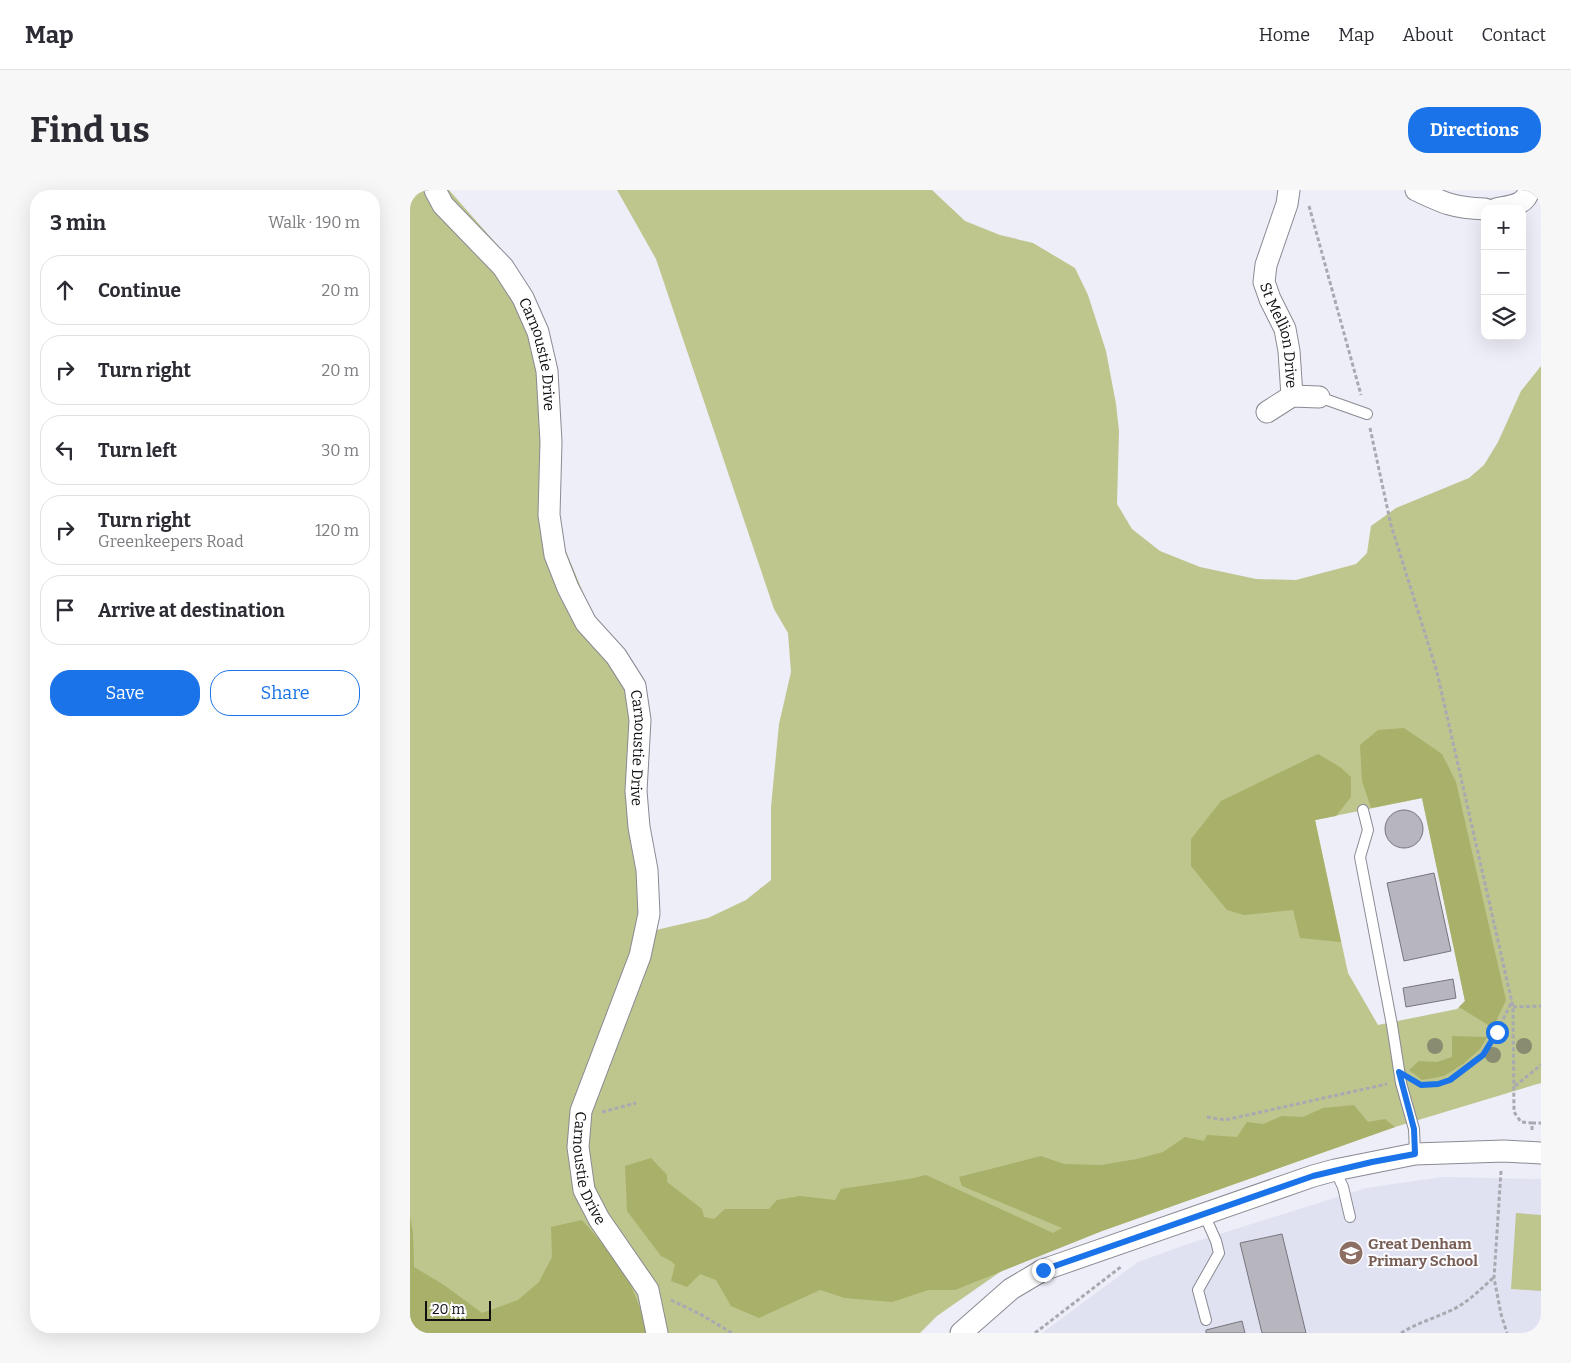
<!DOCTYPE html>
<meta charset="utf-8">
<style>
body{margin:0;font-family:Bitter,serif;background:#f7f7f7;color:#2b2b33}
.controls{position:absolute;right:15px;top:15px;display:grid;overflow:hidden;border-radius:10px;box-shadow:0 5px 20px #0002}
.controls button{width:45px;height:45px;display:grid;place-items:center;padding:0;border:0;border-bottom:1px solid #e1e1e2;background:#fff;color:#2b2b33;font:25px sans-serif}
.scale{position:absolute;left:15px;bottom:12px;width:66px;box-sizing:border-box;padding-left:5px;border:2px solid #101013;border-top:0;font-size:14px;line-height:18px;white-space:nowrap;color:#101013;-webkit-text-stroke:4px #fbfbff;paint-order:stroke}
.stop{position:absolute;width:15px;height:15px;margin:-11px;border:4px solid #1a73e8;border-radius:50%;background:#fff}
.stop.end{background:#1a73e8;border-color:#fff;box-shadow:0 1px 5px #0008}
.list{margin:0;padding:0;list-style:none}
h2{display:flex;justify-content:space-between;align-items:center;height:65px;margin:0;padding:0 20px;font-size:21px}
h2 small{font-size:16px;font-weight:400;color:#7c7c81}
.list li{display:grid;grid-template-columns:32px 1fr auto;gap:15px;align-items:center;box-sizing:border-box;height:70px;margin:0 10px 10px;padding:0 10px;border:1px solid #e1e1e2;border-radius:20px}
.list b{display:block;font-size:19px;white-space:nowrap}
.list p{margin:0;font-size:16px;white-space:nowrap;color:#7c7c81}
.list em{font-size:16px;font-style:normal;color:#7c7c81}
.actions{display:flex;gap:10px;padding:15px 20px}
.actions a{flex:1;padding:11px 0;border:1px solid #1a73e8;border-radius:20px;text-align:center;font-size:18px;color:#1a73e8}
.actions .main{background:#1a73e8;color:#fff}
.icon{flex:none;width:28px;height:28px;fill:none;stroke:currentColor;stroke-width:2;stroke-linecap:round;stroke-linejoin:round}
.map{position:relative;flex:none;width:1131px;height:1143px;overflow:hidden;border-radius:20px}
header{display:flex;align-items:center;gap:30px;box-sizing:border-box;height:70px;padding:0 25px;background:#fff;border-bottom:1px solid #e1e1e2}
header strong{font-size:24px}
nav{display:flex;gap:28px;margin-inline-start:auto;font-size:18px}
.intro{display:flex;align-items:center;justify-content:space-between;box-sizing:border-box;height:120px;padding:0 30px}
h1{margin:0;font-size:35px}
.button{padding:12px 22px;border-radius:20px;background:#1a73e8;color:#fff;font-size:18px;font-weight:700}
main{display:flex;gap:30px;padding:0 30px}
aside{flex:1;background:#fff;border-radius:20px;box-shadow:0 5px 20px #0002}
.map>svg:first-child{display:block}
.built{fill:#e0e2f2}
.green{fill:#bec58d;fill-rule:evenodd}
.forest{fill:#a8b069}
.building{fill:#b7b6be;stroke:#76757d}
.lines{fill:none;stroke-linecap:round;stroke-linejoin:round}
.lane-casing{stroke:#898a93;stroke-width:12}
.street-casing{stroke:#898a93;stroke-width:23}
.path{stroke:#a9aab1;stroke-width:3;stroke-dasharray:4 2.5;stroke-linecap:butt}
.lane{stroke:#fff;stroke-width:10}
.street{stroke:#fff;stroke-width:21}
.tree{fill:#898c70}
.route{stroke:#1a73e8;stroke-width:6}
.labels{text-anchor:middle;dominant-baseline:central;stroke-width:4;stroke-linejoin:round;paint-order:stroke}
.street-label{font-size:15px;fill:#101013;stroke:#fbfbff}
.education-label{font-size:15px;font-weight:bold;fill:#785e54;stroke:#fbfbff;text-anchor:start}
</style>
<header>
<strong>Map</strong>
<nav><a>Home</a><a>Map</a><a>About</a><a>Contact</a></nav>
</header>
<div class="intro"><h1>Find us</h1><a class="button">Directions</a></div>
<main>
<aside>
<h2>3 min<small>Walk · 190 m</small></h2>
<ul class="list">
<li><svg class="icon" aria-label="ahead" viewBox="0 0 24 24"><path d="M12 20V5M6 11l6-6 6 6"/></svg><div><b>Continue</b></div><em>20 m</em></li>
<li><svg class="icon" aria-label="right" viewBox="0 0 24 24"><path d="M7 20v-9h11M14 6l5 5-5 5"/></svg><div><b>Turn right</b></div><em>20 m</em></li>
<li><svg class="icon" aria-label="left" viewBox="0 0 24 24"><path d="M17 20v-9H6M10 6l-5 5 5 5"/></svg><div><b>Turn left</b></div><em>30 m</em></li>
<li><svg class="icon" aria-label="right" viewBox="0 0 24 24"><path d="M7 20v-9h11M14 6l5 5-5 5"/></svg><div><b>Turn right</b><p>Greenkeepers Road</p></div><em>120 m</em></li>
<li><svg class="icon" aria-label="arrive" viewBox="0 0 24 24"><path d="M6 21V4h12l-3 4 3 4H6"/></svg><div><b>Arrive at destination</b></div></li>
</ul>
<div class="actions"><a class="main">Save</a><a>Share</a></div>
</aside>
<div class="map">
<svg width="1131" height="1143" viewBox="0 0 1131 1143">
<rect width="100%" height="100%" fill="#edeef7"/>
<path class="built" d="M1032 987 1131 989V1143H632L728 1072 775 1055 956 998Z"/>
<path class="green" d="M0 0H39L91 59 117 95 146 174 150 347 182 424 237 511 240 557 235 616 246 740 298 728 336 710 361 690V617L369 534 381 482 378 443 364 419 246 69 207 0H522L555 31 590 45 623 53 665 78 678 105 696 161 706 214 709 241 707 314 722 339 750 361 790 377 846 389 886 390 946 374 957 363 961 336 986 318 1059 288 1074 275 1088 252 1111 201 1131 176V893L985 937 692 1041 593 1080 527 1126 510 1143H0ZM1012 608 1055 811 1047 819 968 835 938 783 905 630Z
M1106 1023 1131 1025V1101L1101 1099Z"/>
<path class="forest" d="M994 538 1032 564 1046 592 1096 810 1083 838 1049 817 1055 811 1012 608 961 618 952 591 950 555 968 540Z
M908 564 930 577 941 587V607L926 626 905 630 931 752 890 748 883 720 834 725 817 720 781 676V649L811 611Z
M1042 846 1077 847 1070 859 1053 874 1034 886 1012 890 999 880 1009 871 1027 872 1042 867Z
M944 915 958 932 975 929 985 937 692 1041 545 1100H518L482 1112 435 1108 410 1100 349 1128 321 1116 306 1090 290 1084 277 1097 261 1091 265 1075 261 1071 251 1066 217 1021 215 976 241 968 257 985V992L292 1019 294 1027 304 1029 315 1019H359L367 1010 390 1006 425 1010 431 999 499 989 516 985 643 1043 652 1038 552 996 549 987 631 966 654 974 691 975 727 969 753 962 775 947 794 951 797 945 827 947 837 932 853 934 872 926 893 927 913 918Z
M0 1026 3 1043 4 1077 34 1095 72 1123 108 1110 129 1092 142 1067 141 1037 172 1030 214 1078 240 1143H0Z"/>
<path class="building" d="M975 639a19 19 0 1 1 38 0a19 19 0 1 1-38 0Z
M1024 683 1041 761 994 771 977 693Z
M1043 789 1046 808 996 817 993 798Z
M872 1044 896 1143H852L830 1053Z
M832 1131 835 1143H796V1140Z"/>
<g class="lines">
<defs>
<path id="lane" d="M909 207 957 224
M953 620 958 640 950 667 982 835 991 893 1004 939 1005 964
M925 980 933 997 940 1027
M794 1024 806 1051 809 1063 788 1100 796 1130"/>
<g id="street">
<path id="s1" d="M25 0 33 15 93 77 113 108 128 142 137 181 141 252 139 325 145 365 158 398 176 433 206 466 225 496 230 530 226 601 229 637 237 680 239 724 230 766 171 921 168 957 174 1000 189 1029 238 1100 247 1143"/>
<path id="s2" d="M879 0 877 14 856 75 854 92 860 109 875 139 879 161 882 206"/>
<path d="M1006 0C1033 13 1044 18 1075 19"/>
<path d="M1086 19C1099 16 1116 16 1119 0"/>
<path d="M857 222 882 206 909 207"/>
<path d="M551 1143 601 1099 633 1080 903 986 925 980 1005 964 1094 961 1131 963"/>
</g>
</defs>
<use href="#lane" class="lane-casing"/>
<use href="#street" class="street-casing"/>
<path class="path" d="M899 16 951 205
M960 238 981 335 1027 482 1103 817 1104 922 1111 932 1122 933V941
M1103 817 1131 816
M1007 893 1011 895 1027 894 1041 890 1073 865 1087 842 1102 811
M1105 896 1131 875
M192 922 226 913
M797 927 815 930 977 894
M1122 933H1131
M1091 981 1084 1088 1091 1124 1097 1143
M261 1110 290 1124 322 1143
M625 1143 712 1076
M991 1143C1007 1133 1025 1128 1042 1120 1058 1112 1070 1100 1083 1088"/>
<use href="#lane" class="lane"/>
<use href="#street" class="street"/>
</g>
<g class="tree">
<circle cx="1025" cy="856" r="8"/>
<circle cx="1114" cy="856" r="8"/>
<circle cx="1083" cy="865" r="8"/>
</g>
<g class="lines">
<path class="route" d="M633 1080 903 986 962 972 1005 964 1004 939 989 882 1011 895 1028 894 1040 890 1073 865 1087 842"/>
</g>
<defs>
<symbol id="school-disc" viewBox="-11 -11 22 22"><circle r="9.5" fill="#8d6e63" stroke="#fbfbff"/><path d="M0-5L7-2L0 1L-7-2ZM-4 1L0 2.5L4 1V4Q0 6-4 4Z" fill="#fff"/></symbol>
</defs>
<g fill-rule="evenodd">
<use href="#school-disc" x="927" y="1049" width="28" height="28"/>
</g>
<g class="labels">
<g class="street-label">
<text stroke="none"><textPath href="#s2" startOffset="152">St Mellion Drive</textPath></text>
<text stroke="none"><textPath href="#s1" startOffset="199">Carnoustie Drive</textPath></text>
<text stroke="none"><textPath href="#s1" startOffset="619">Carnoustie Drive</textPath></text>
<text stroke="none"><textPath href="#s1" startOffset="1054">Carnoustie Drive</textPath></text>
</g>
<g class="education-label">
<text x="958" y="1054">Great Denham<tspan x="958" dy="17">Primary School</tspan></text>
</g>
</g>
</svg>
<div class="controls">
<button>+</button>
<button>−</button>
<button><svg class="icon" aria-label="layers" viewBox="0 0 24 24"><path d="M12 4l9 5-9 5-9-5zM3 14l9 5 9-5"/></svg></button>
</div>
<div class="scale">20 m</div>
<div class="stop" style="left:1087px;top:842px"></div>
<div class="stop end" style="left:633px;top:1080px"></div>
</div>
</main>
